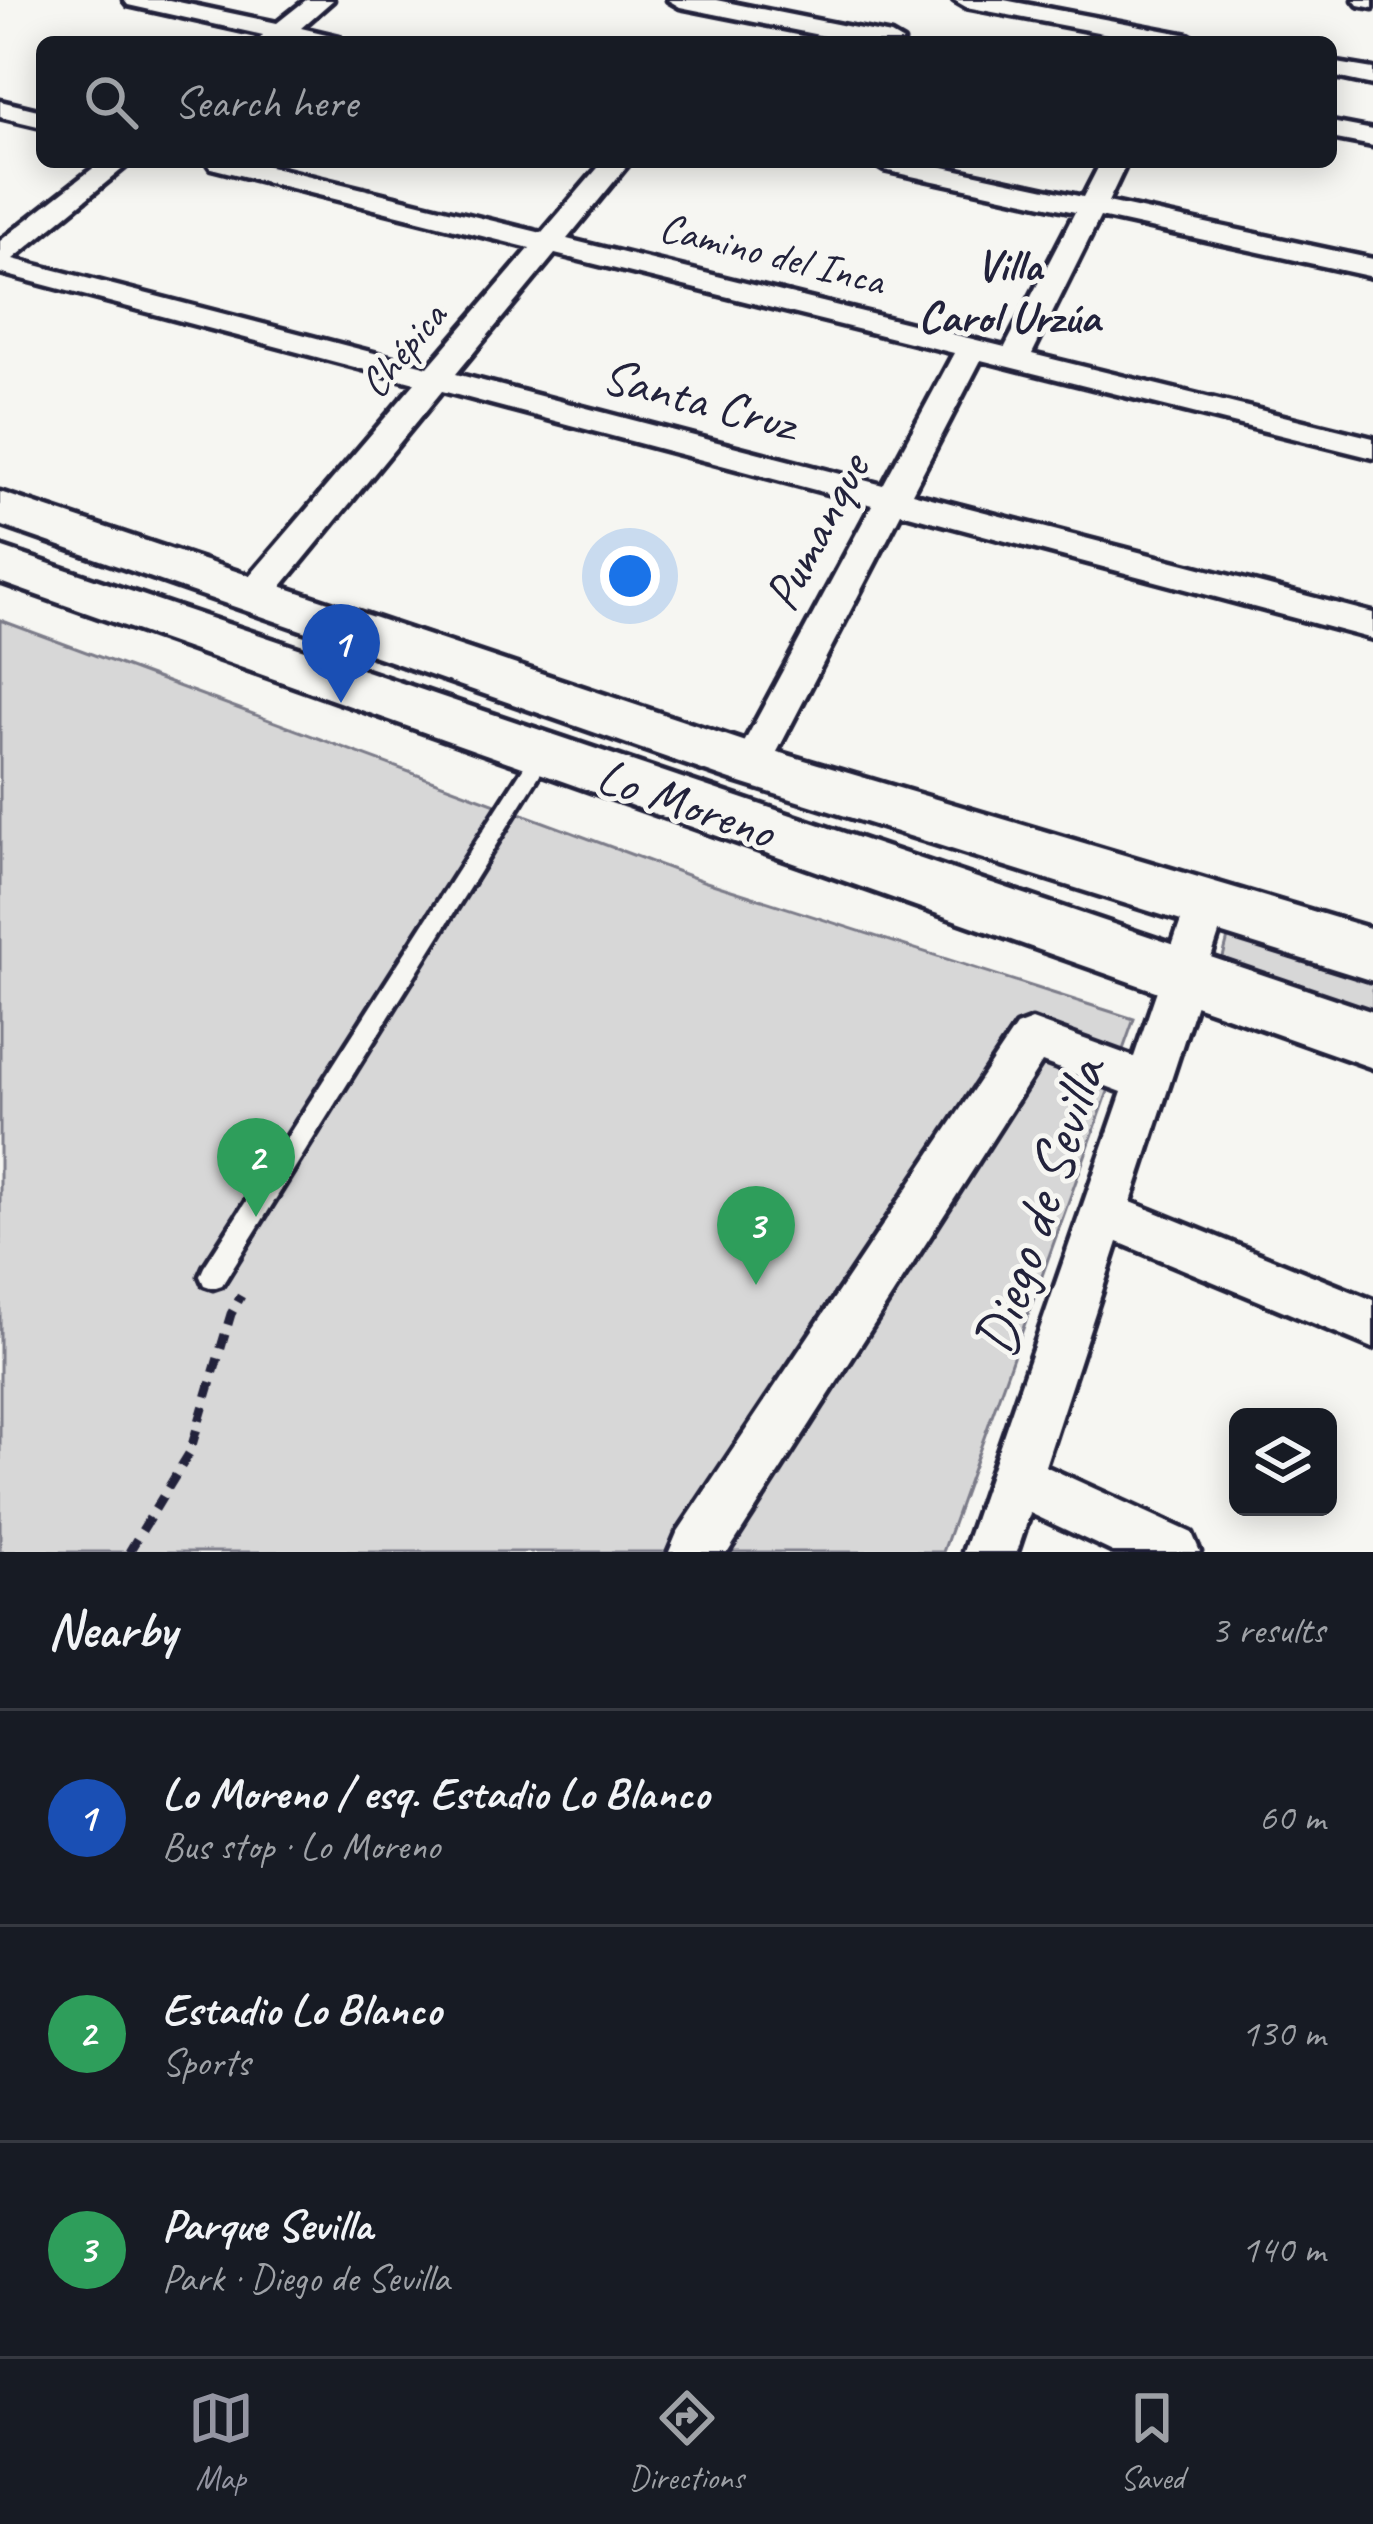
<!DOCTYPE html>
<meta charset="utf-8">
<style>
body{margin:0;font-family:Caveat,sans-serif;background:#242831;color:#f1f3f6}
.controls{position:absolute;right:36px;bottom:36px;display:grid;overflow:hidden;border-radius:18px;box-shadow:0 6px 30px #0003}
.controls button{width:108px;height:108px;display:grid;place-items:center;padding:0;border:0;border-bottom:3px solid #363941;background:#171b24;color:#f1f3f6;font:60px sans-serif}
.you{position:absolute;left:630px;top:576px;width:42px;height:42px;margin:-30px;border:9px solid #fff;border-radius:50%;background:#1a73e8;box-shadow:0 0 0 18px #1a73e833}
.badge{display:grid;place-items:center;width:78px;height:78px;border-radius:50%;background:#9495a2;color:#fff;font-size:39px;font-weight:700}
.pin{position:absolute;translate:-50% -99px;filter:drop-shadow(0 3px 6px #0008)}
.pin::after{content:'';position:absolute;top:63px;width:42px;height:36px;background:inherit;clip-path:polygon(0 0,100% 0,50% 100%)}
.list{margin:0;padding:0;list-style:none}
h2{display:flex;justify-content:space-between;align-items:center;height:156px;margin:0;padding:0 48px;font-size:51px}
h2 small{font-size:39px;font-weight:400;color:#9ea1a6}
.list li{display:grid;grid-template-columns:78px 1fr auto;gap:36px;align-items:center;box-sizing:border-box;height:216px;padding:0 48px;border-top:3px solid #363941}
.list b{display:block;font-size:45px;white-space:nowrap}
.list p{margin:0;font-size:39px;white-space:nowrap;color:#9ea1a6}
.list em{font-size:39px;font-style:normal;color:#9ea1a6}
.icon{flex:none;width:66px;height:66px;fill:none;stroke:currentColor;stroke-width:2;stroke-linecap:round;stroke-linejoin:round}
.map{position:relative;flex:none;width:1373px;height:1552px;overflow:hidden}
.search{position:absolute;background:#171b24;box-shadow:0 6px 30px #0003;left:36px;right:36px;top:36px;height:132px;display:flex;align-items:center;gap:30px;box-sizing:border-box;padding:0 42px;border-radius:18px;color:#9ea1a6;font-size:45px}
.sheet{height:804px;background:#171b24}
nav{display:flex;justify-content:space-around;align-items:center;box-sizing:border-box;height:168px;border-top:3px solid #363941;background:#171b24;font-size:33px;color:#9ea1a6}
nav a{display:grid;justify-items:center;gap:6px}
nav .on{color:#9495a2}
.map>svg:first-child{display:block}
.green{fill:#d7d7d7;stroke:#7c7c89;stroke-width:3}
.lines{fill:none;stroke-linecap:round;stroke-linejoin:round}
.lane-casing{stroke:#22223b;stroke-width:9}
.street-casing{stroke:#22223b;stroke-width:9}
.secondary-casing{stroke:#22223b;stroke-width:9}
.path{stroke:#22223b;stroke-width:9;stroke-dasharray:15 10;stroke-linecap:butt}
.lane{fill:#f6f6f2;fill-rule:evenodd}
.street{fill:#f6f6f2;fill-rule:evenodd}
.secondary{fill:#f6f6f2;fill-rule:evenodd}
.labels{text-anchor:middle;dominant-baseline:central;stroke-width:10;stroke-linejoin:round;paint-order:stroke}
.far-street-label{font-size:42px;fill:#22223b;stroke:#f6f6f2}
.far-neighbourhood-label{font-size:45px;font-weight:bold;fill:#22223b;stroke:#f6f6f2}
.street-label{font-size:51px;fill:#22223b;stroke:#f6f6f2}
.near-street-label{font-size:60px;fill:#22223b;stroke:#f6f6f2}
</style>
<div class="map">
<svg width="1373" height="1552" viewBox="0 0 1373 1552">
<rect width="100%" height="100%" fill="#f6f6f2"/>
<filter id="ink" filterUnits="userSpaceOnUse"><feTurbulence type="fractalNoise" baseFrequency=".00833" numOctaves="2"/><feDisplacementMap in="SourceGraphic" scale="24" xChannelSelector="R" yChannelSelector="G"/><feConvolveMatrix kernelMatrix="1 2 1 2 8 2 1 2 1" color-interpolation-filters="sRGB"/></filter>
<g filter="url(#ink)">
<path class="green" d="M0 620 703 881 1134 1019 943 1552H0Z
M1230 930 1373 976V1020L1220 969Z"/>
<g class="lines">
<defs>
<path id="lane" d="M543 745 550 748 553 753 550 758 222 1285 213 1288 204 1285 200 1276 204 1267 536 748Z"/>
<path id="street" d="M124 0H169L277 23 306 0H333L301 28 339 37 342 42H257L263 35 128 5Z
M668 0H716L891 35 903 42H854L680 7Z
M954 0H1004L1188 35 1200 42H1150L966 7Z
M1354 0H1373V8L1358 5Z
M1331 62 1373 69V85L1331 76Z
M0 101 42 111V127L0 117Z
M1331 122 1373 130V146L1331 138Z
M101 162H131L13 259 428 367 530 248 211 168 207 162H253L542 233 603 162H630L567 239 1005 347 1075 212 884 170 871 162H921L1083 197 1101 162H1127L1108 202 1373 259V277L1100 217 1032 354 1373 438V458L981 360 912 493 1373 613V639L901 513 765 775 751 780 737 775 732 765 872 505 442 391 268 603H242L237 594 242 585 415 383 0 273V241ZM555 254 954 353 883 485 456 374Z
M1208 886 1223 891 1229 903 1131 1202 1373 1300V1348L1118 1242 1045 1466 1192 1533 1200 1552H1113L1030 1513 1017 1552H963L1122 1092 1042 1062 728 1552H669L677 1533 1016 1026 1032 1020 1134 1057 1187 903 1193 891Z"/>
<path id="secondary" d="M0 492 764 748 1373 929V981L731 780 0 525Z
M0 547 1373 1012V1068L0 582Z"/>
</defs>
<use href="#lane" class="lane-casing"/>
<use href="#street" class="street-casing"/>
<use href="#secondary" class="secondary-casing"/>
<path class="path" d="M129 1552 190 1452 231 1314 241 1296"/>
<use href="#lane" class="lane"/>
<use href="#street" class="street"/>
<use href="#secondary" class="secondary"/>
</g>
</g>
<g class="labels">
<g class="far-street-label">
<text transform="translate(772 254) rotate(14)">Camino del Inca</text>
<text transform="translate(403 350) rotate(-50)">Chépica</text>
</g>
<g class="far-neighbourhood-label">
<text x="1009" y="265">Villa<tspan x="1009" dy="52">Carol Urzúa</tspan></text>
</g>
<g class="street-label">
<text transform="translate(699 399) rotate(15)">Santa Cruz</text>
<text transform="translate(816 532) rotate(-62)">Pumanque</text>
<text transform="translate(686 803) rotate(19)">Lo Moreno</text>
</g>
<g class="near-street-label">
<text transform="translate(1039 1207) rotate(-72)">Diego de Sevilla</text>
</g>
</g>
</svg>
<div class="controls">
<button><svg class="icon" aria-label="layers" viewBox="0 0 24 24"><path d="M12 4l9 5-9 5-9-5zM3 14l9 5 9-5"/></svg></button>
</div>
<div class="you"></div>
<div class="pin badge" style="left:341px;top:703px;background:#1a4fb4">1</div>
<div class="pin badge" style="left:256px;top:1217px;background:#2e9e5b">2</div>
<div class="pin badge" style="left:756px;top:1285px;background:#2e9e5b">3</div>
<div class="search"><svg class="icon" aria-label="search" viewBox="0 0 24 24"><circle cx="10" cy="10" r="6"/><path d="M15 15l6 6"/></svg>Search here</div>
</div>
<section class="sheet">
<h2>Nearby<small>3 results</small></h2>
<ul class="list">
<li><span class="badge" style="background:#1a4fb4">1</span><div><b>Lo Moreno / esq. Estadio Lo Blanco</b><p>Bus stop · Lo Moreno</p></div><em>60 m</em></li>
<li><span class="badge" style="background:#2e9e5b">2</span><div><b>Estadio Lo Blanco</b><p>Sports</p></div><em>130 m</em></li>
<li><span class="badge" style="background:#2e9e5b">3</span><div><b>Parque Sevilla</b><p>Park · Diego de Sevilla</p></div><em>140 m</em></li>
</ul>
</section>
<nav>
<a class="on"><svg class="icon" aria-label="map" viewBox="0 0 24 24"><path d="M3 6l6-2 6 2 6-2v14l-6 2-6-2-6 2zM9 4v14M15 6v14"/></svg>Map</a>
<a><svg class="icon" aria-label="directions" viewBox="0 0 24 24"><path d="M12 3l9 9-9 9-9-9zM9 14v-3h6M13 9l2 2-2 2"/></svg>Directions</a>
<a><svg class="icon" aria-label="saved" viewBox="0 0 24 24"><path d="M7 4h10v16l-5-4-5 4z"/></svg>Saved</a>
</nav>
